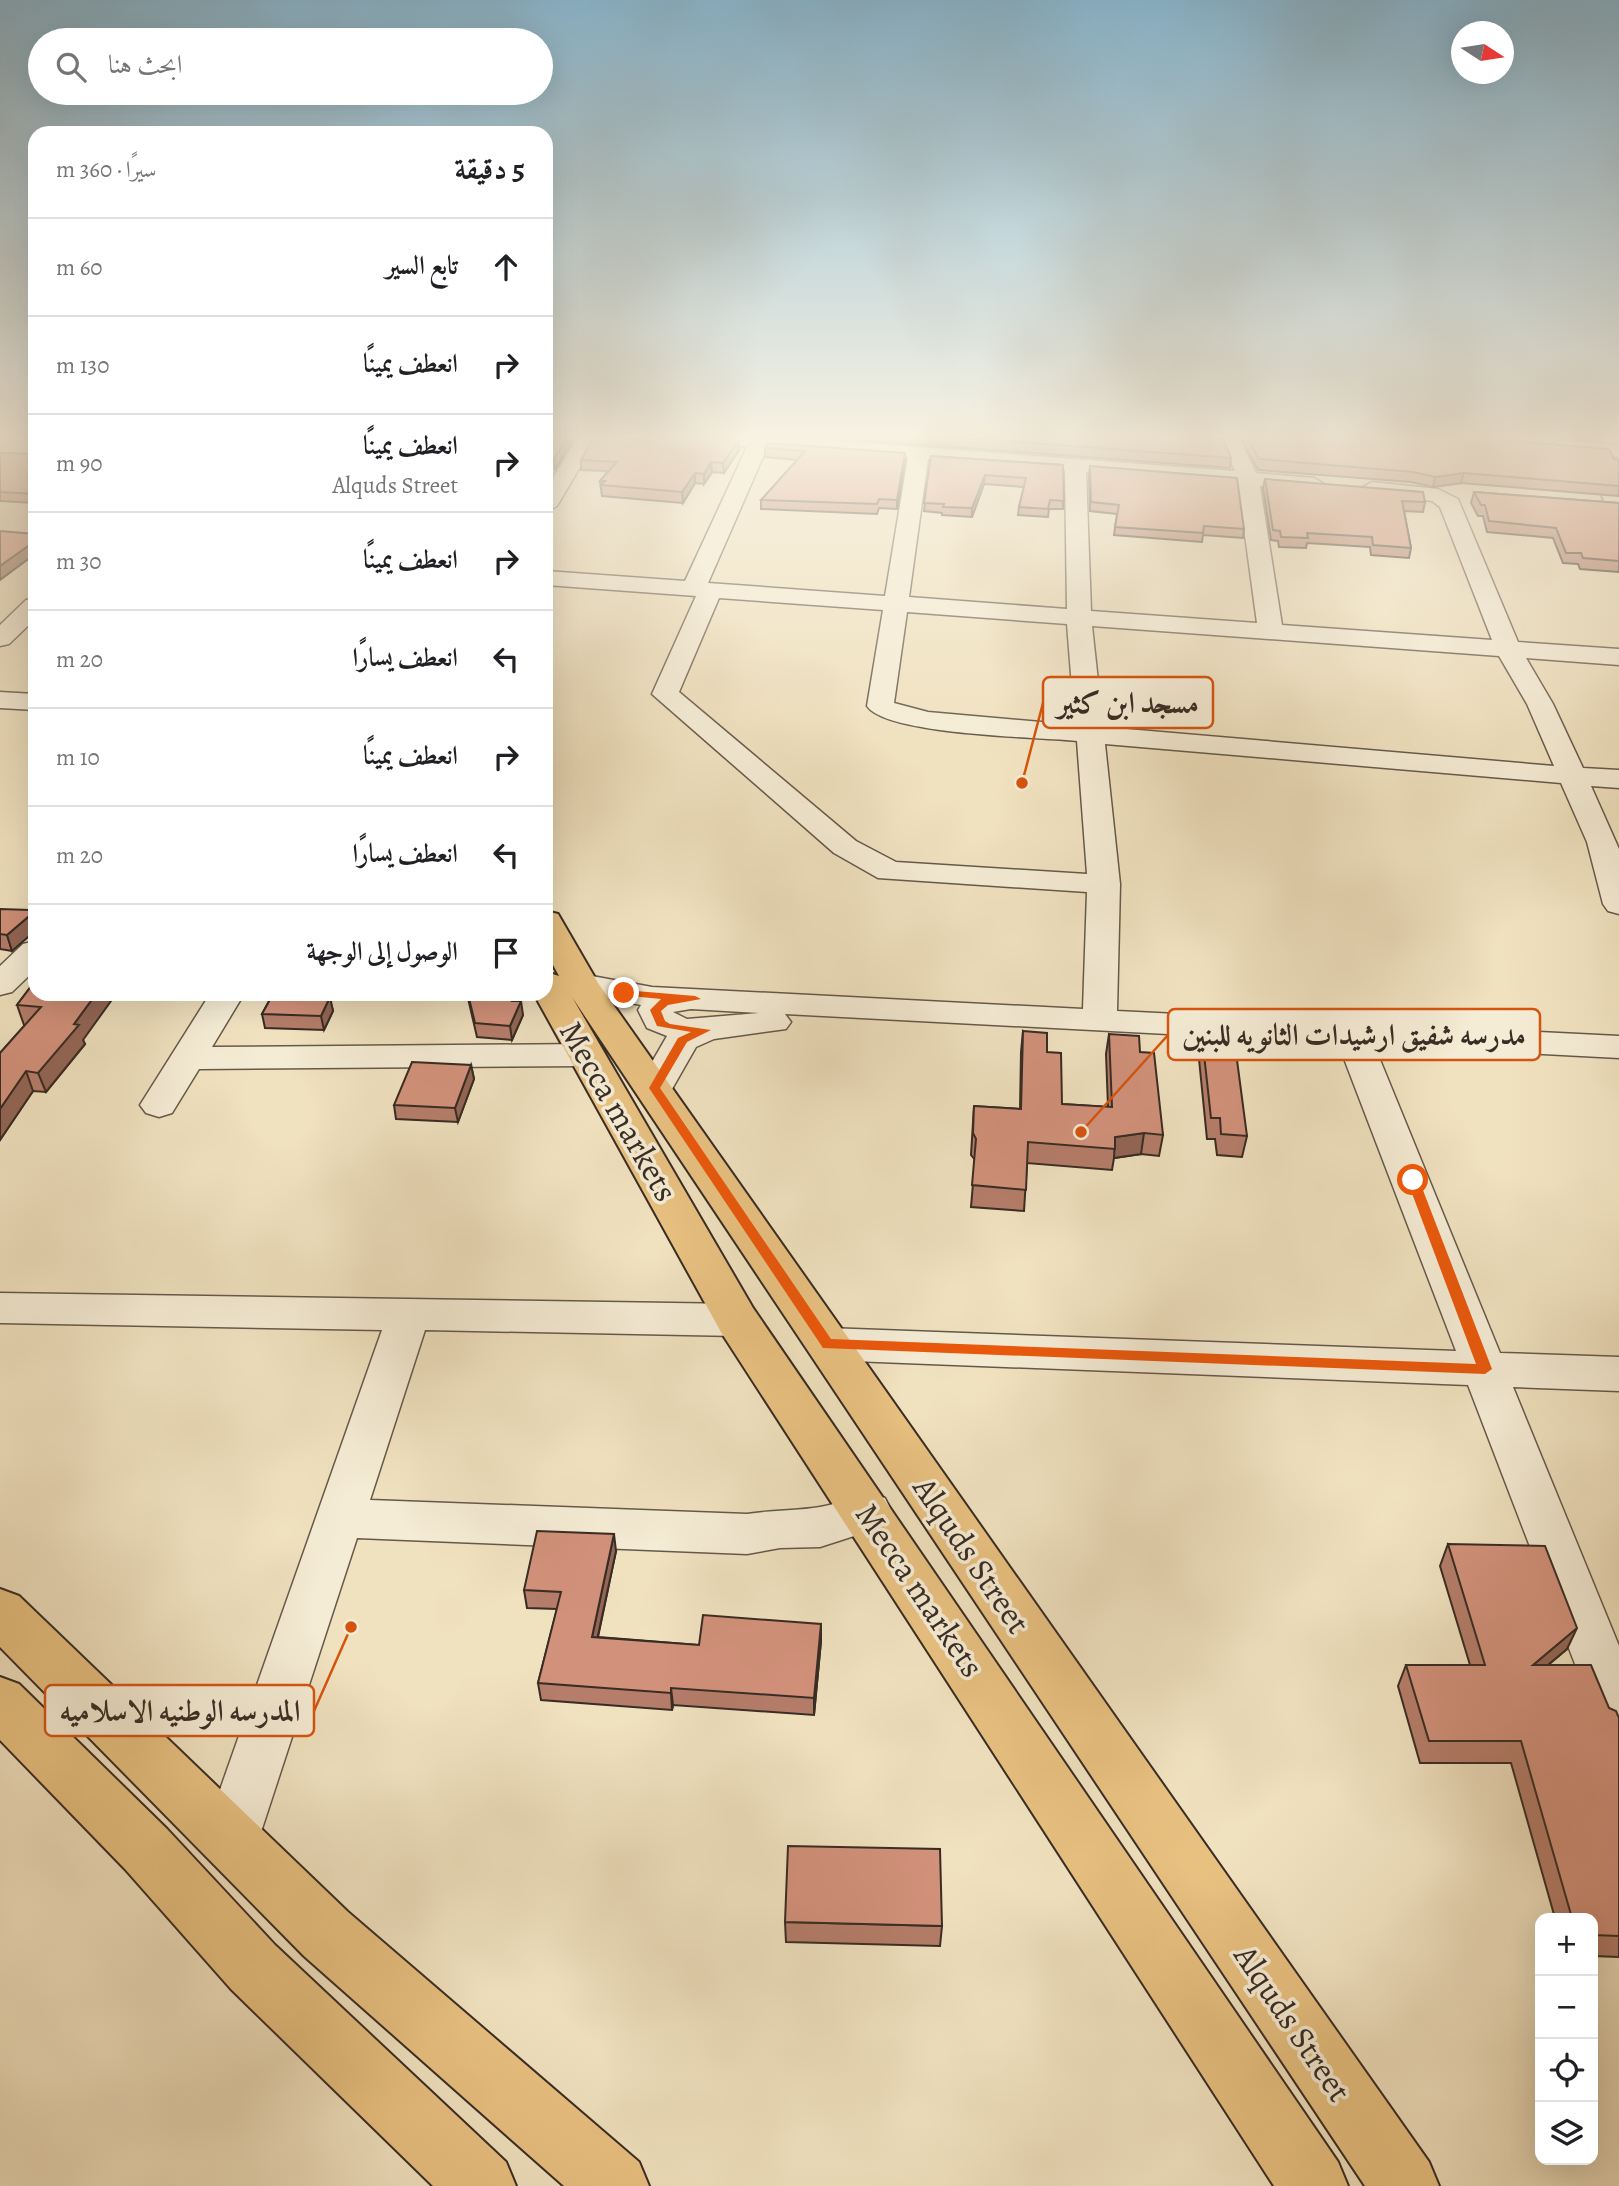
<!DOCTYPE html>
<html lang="ar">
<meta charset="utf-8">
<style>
body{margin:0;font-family:Alegreya,Amiri,serif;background:#f6f6f6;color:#202124;direction:rtl}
.controls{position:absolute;right:21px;bottom:21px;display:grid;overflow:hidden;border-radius:14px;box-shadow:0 7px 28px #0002}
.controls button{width:63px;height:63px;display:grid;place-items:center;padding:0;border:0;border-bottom:2px solid #e0e0e0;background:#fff;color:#202124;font:35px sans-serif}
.compass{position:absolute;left:1451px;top:21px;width:63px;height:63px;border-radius:50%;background:#fff;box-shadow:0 7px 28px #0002;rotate:102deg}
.stop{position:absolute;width:21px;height:21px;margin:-16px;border:5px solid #ea580c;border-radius:50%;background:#fff}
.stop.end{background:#ea580c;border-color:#fff;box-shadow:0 2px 7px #0008}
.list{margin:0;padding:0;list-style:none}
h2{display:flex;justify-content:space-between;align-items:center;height:91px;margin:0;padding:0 28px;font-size:30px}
h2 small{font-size:23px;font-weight:400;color:#757577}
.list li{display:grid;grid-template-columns:46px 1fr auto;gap:21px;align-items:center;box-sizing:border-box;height:98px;padding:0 28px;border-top:2px solid #e0e0e0}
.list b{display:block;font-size:26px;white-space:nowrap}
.list p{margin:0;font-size:23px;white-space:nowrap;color:#757577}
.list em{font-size:23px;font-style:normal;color:#757577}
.icon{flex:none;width:38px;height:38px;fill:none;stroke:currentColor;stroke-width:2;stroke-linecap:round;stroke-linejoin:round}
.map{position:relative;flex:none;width:1619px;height:2186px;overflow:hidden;direction:ltr}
.search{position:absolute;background:#fff;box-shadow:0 7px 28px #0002;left:28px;top:28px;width:525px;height:77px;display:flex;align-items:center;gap:18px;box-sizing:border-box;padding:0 24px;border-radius:38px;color:#757577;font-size:26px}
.panel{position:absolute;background:#fff;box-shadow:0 7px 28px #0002;left:28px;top:126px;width:525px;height:875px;border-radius:21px;direction:rtl}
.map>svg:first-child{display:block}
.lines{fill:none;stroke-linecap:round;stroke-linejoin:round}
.minor-casing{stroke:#66594b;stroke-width:3}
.major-casing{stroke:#382c24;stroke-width:4}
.minor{fill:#f5ecd5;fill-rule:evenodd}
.major{fill:#e8c080;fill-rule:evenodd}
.wall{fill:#b57d6a;stroke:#382c24;stroke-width:2}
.shaded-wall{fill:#936656;stroke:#382c24;stroke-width:2}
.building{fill:#d2917b;stroke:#382c24;stroke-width:2}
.route{fill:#ea580c}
.labels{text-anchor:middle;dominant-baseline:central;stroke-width:7;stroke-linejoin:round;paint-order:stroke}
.near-street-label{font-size:33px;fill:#382c24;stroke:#f5ecd5}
.leader{fill:none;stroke:#d6540e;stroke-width:2.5}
.callout-dot{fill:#d6540e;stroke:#f5ecd5;stroke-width:2.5}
.callout{fill:#f5ecd5;stroke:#d6540e;stroke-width:2.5}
.callout-label{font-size:30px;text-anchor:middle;font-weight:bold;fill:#382c24}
</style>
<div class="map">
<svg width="1619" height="2186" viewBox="0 0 1619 2186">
<rect width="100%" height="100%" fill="#f0e1bf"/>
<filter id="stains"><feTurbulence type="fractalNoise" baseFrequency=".00286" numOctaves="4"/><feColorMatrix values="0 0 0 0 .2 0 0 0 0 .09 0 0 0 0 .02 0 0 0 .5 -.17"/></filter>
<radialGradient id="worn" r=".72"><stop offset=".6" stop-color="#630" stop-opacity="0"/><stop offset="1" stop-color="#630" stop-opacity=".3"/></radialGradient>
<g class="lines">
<defs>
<path id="minor" d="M579 435H599L557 506 546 512V489Z
M646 435H760L1235 471 1218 435H1238L1256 473 1314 478 1324 484 1314 490 1260 486 1282 625 1492 640 1440 507 1432 501 1365 492 1361 488 1372 482 1438 489 1458 499 1518 642 1619 649V665L1526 658 1553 704 1583 768 1619 770V788L1591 786 1619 849V914L1608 911 1603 904 1587 842 1561 783 1105 744 1120 884 1117 1011 1619 1036V1058L1374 1045 1500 1353 1619 1357V1391L1513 1387 1619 1646V1735L1600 1728 1593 1711 1468 1385 827 1360 812 1355 805 1344 812 1333 827 1328 1456 1351 1338 1043 785 1014 791 1022 786 1029 714 1039 696 1047 668 1096 655 1099 642 1096 637 1088 667 1036 647 1028 638 1010 641 1005 569 991 564 984 569 977 581 974 652 987 1083 1009 1087 892 878 878 834 853 652 694 696 596 546 585V571L685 581 747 447 656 441ZM767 448 908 457 885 596 708 583ZM928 459 1065 470 1067 609 909 597ZM1086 472 1238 484 1257 623 1091 611ZM719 598 883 610 867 706C886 735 1038 737 1077 741L1087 874 896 862 856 841 679 692ZM907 612 1067 624 1075 725 928 712 894 703ZM1092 626 1499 656 1527 704 1554 766 1103 727ZM691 1009 759 1013 687 1019 673 1012Z
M1562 440 1619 445V457L1601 455 1619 488V514L1608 508 1580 454 1555 450 1552 446 1555 442Z
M35 598V619L9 644 0 646V625L26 600Z
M0 692 35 694V710L0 708Z
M35 941V970L12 992 0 995V966L23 944Z
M210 994H244L212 1047 587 1044 600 1047 605 1055 600 1063 587 1066 199 1069 172 1113 159 1117 146 1113 140 1105Z
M0 1293 737 1304 752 1309 758 1320 752 1331 737 1336 425 1330 370 1500 747 1514C772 1510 796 1511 820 1507 847 1503 856 1489 885 1498L892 1512 885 1526 820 1547 780 1548 747 1554 357 1538 259 1838 251 1857 231 1865 211 1857 203 1838 382 1330 0 1323Z"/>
<path id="major" d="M546 911 558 914 598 983 1429 2162 1439 2186H1365L572 997 753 1308 1338 2162 1348 2186H1274L721 1332 534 994H546V972L559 976 546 952Z
M0 1589 19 1596 348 1912 639 2162 649 2186H564L304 1956 0 1647Z
M0 1677 19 1684 167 1829 275 1945 506 2162 516 2186H433L231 1989 125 1869 0 1740Z"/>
</defs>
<use href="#minor" class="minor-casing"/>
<use href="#major" class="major-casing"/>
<use href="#minor" class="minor"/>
<use href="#major" class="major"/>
</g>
<path class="wall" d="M546 435H576L555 469 548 468 546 470Z
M795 435H1221L1231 458 1230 468Z
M1239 435H1441L1619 460V496L1461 483 1433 487 1411 482 1258 470Z
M1505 435H1599L1597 441Z
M739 440V450L724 473 712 472 704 484 695 483 683 503 602 496 600 481 608 471 581 470V460Z
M768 443 905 461 897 509 879 508 877 514 761 509V500L798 460 765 457V448Z
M0 453 35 454V503L0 501Z
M931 456 1063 465V509H1049L1048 517 1018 515 1019 507 1024 487 984 484 972 517 942 515V513L924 511Z
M1090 466 1244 529 1243 538 1203 535 1202 542 1114 535 1117 514 1090 511 1089 475Z
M1265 479 1425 502 1423 512 1404 511 1411 548 1409 558 1371 555 1370 547 1307 543 1306 548 1279 547 1278 541 1271 540 1263 488Z
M1474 492 1619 503V572L1580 569 1578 564 1563 563 1553 538 1487 532 1483 516H1478L1471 503Z
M0 909 12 951 0 949Z
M35 981 83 1040 85 1044 46 1092 33 1091 0 1140V1053L25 1025H24L17 1005Z
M273 994H330L329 997 333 1011 324 1030 265 1028 262 1014Z
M467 994H505L515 1001 523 1015 512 1040 477 1037Z
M1200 1018 1247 1136 1242 1157 1217 1155 1215 1139H1207L1197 1039Z
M1023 1031 1047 1052 1062 1104 1108 1107 1106 1054 1109 1034 1140 1052 1163 1135 1159 1156 1141 1154 1114 1158 1112 1170 1027 1163 1024 1211 971 1207 975 1160 971 1155 974 1106 1020 1109 1021 1052Z
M471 1065 474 1079 458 1122 396 1119 394 1105Z
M1448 1544 1567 1649 1548 1665 1609 1708 1619 1718V1957L1593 1956V1918H1555L1511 1763H1420L1398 1686 1406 1665H1470L1440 1566Z
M616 1551 598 1637 699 1645 821 1624V1641L814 1715 673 1705 672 1710 541 1700 538 1683 557 1609 527 1608 524 1590Z
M785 1922 942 1926 940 1946 786 1942Z"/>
<path class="shaded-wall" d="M569 435H576L555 469 554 459Z
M739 440V450L724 473 723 463Z
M905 453V461L897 509V500Z
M711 462 712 472 704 484V474Z
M695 473V483L683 503 682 492Z
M1464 473 1461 483 1433 487 1435 477Z
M985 475 984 484 972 517V508Z
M35 541V554L0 580V566Z
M35 911V931L12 951 7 935Z
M96 994H116L83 1040 85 1044 46 1092 38 1073Z
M330 997 333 1011 324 1030 321 1016Z
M521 1001 523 1015 512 1040 510 1026Z
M471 1065 474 1079 458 1122 455 1108Z
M26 1071 33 1091 0 1140V1109Z
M1144 1133 1141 1154 1114 1158 1115 1137Z
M614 1534 616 1551 594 1654 592 1637Z
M821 1624V1641L814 1715V1698Z
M1577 1628 1567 1649 1523 1686 1533 1665Z
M671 1688 673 1705 672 1710 671 1693Z"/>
<path class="building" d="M546 435H569L554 459H546Z
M595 435H671L739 440 723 463 711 462 704 474 695 473 682 492 601 485 605 481H600L617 462 581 460Z
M925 435H1221L1231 458Z
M1246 435H1441L1609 449 1614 459 1619 460V486L1464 473 1435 477 1413 472 1259 459Z
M768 443 905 453 897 500 879 499 877 504 761 500 805 451 765 448Z
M0 453 35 454V494L0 492Z
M931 456 1063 465 1064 501 1050 500 1048 509 1019 507 1026 478 985 475 972 508 943 507 944 504 924 503Z
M1090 466 1237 478 1244 529 1204 526 1203 533 1115 527 1119 505 1091 502Z
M1265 479 1423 492 1425 502 1402 501 1411 548 1373 545 1372 537 1307 533 1308 538 1281 537 1280 531 1273 530Z
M1474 492 1619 503V561L1583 558 1581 553H1566L1556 528 1489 521 1485 505H1481Z
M0 531 35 534V541L0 566Z
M33 906H35V911L7 935 0 934V909L30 910Z
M35 981V994H96L74 1024 79 1025 38 1073 26 1071 0 1109V1053L41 1007 17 1005Z
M273 994H325L330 997 321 1016 262 1014Z
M468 994 514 995 512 1001H521L510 1026 475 1023Z
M1200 1018 1220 1019 1226 1059 1237 1060 1247 1136 1221 1134 1220 1118H1211Z
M1023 1031 1047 1033V1052L1061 1053 1062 1104 1112 1107 1109 1034 1139 1036 1140 1052 1154 1053 1163 1135 1144 1133 1115 1137V1149L1028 1142 1026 1190 972 1185 976 1139 973 1133 974 1106 1021 1109Z
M412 1062 471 1065 455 1108 394 1105Z
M537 1531 614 1534 592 1637 699 1645 703 1615 821 1624 814 1698 671 1688V1693L538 1683 561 1592 524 1590Z
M1448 1544 1545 1546 1577 1628 1533 1665H1591L1609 1708 1616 1711 1619 1718V1936L1593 1935V1918H1572L1521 1741H1429L1406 1665H1485Z
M788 1846 940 1849 942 1926 785 1922Z"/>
<linearGradient id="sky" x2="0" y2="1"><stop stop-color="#89b8d2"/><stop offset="0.59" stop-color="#f8f2e2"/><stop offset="1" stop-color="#f8f2e2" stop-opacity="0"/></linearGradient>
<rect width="1619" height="741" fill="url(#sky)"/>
<path class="route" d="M624 990 695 996 701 999 668 1005 661 1011 665 1021 670 1024 711 1030 687 1042 660 1088 831 1339 1476 1364 1407 1180 1413 1176 1419 1180 1492 1369 1485 1374 823 1348 649 1088 678 1038 691 1032 657 1026 650 1010 661 999 620 995V991Z"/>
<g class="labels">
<g class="near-street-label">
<text transform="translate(619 1111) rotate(60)">Mecca markets</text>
<text transform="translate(972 1555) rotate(56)">Alquds Street</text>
<text transform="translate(920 1590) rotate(56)">Mecca markets</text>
<text transform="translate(1293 2023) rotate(56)">Alquds Street</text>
</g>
</g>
<path class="leader" d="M1022 783L1043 703M1081 1132L1168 1035M351 1627L314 1711"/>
<g class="callout-dot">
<circle cx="1022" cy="783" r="7"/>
<circle cx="1081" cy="1132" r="7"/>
<circle cx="351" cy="1627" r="7"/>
</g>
<g class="callout">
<rect x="1043" y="677" width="170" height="51" rx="7"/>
<rect x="1168" y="1009" width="372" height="51" rx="7"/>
<rect x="45" y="1685" width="269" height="51" rx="7"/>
</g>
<g class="callout-label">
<text x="1128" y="713">مسجد ابن كثير</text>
<text x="1354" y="1045">مدرسه شفيق ارشيدات الثانويه للبنين</text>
<text x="180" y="1721">المدرسه الوطنيه الاسلاميه</text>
</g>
<rect width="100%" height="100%" filter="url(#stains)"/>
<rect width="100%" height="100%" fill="url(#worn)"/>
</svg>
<div class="controls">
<button>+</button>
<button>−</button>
<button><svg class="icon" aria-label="locate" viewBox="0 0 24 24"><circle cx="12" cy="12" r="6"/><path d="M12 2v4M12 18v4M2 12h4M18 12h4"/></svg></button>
<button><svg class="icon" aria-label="layers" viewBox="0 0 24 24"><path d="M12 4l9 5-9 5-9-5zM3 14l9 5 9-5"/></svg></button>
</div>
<svg class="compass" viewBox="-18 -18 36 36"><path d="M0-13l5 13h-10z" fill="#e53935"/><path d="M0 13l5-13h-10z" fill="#757577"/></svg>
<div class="stop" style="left:1413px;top:1180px"></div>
<div class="stop end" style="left:624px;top:993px"></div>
<div class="search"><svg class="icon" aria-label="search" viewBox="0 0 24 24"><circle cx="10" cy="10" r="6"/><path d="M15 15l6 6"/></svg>ابحث هنا</div>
<section class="panel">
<h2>5 دقيقة<small>سيرًا · 360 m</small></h2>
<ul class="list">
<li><svg class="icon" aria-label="ahead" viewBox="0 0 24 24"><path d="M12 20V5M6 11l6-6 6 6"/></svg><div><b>تابع السير</b></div><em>60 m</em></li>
<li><svg class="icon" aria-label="right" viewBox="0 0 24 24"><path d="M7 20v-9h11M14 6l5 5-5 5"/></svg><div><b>انعطف يمينًا</b></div><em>130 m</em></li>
<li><svg class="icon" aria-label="right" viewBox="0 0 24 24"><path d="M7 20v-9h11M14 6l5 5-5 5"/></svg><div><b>انعطف يمينًا</b><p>Alquds Street</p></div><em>90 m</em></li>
<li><svg class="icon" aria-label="right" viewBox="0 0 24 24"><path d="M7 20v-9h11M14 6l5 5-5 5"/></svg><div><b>انعطف يمينًا</b></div><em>30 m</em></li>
<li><svg class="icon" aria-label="left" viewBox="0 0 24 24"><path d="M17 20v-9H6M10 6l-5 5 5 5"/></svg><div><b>انعطف يسارًا</b></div><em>20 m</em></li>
<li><svg class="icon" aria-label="right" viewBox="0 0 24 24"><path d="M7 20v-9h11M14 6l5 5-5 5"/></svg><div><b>انعطف يمينًا</b></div><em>10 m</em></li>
<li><svg class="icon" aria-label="left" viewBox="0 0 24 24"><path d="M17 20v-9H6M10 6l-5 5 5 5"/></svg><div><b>انعطف يسارًا</b></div><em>20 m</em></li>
<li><svg class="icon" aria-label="arrive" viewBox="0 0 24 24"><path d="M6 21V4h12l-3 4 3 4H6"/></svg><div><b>الوصول إلى الوجهة</b></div></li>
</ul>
</section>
</div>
